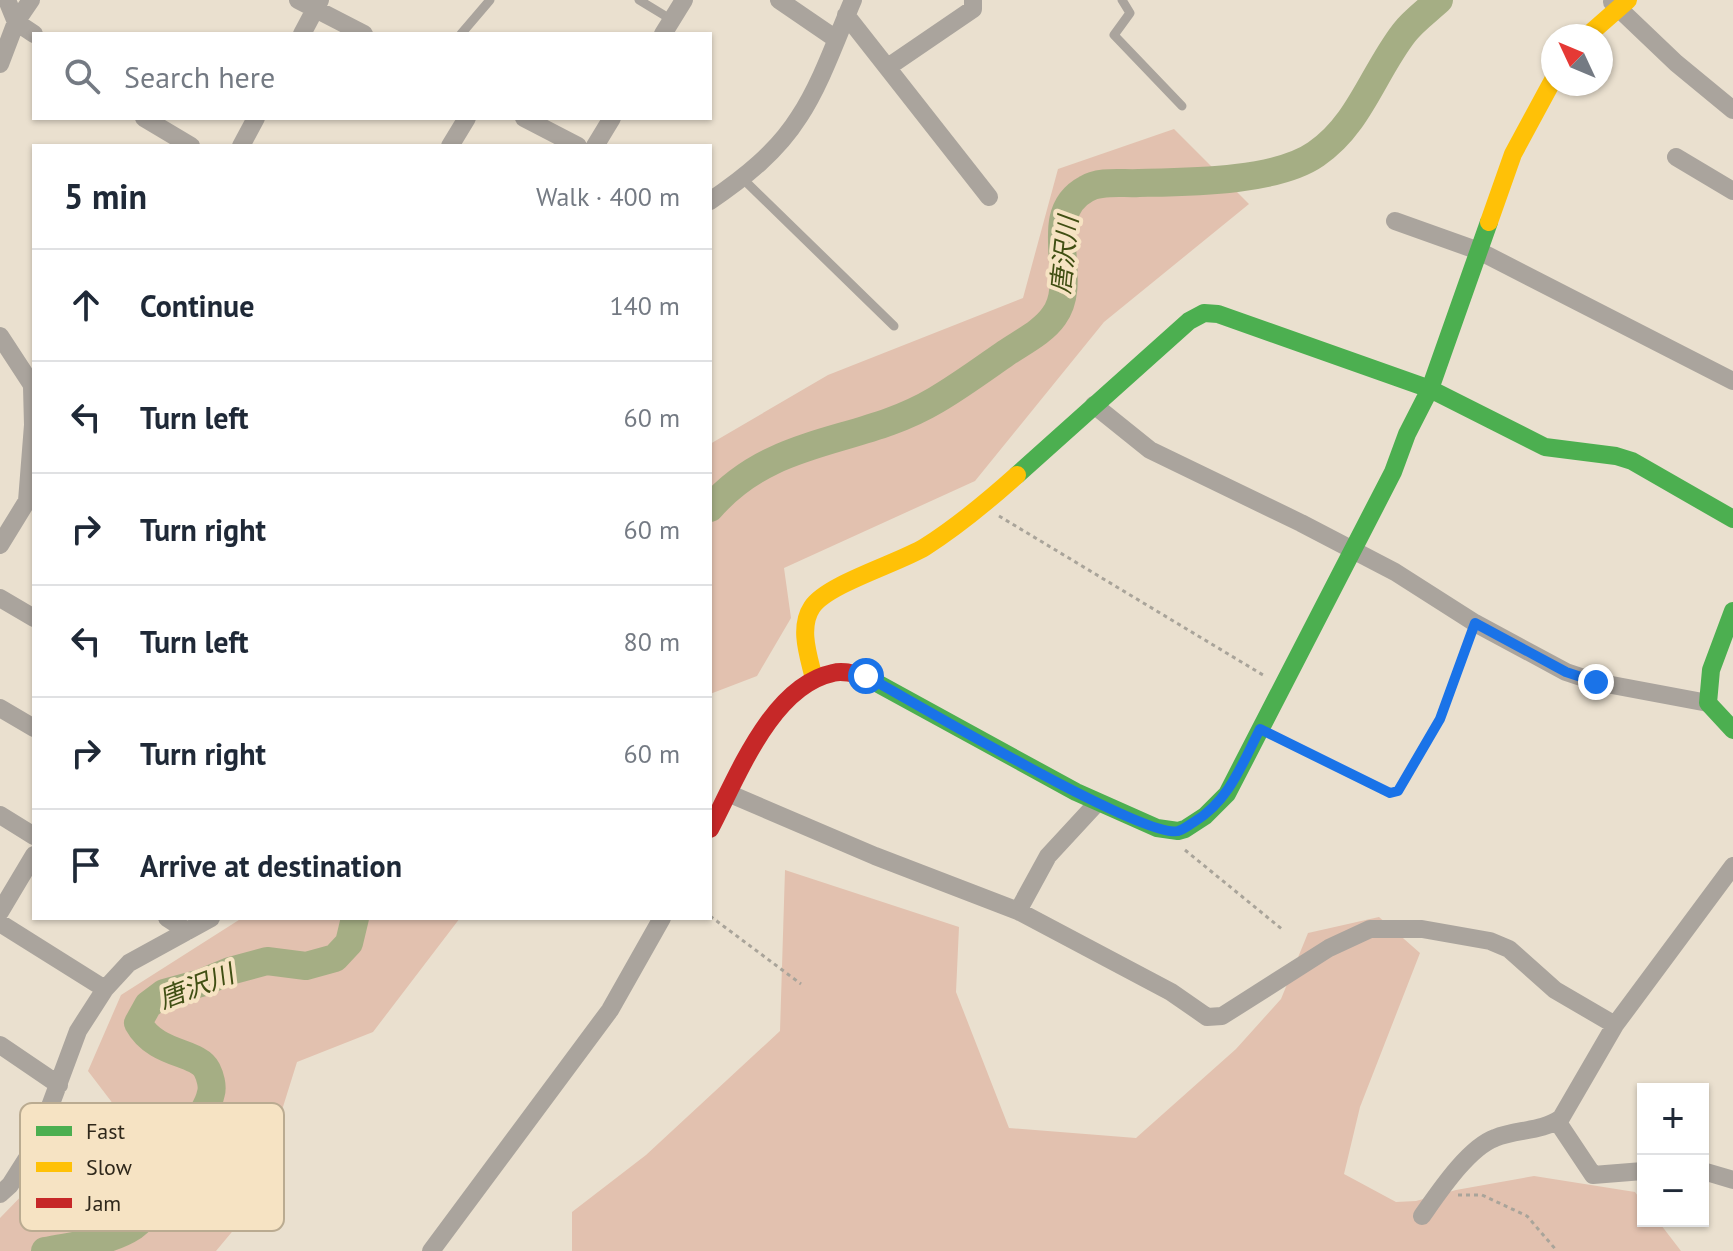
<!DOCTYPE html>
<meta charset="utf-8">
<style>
body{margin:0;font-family:"PT Sans","Noto Sans JP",sans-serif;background:#f2f2f3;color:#1f2937}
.controls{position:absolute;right:24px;bottom:24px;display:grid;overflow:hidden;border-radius:0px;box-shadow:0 2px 6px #0004}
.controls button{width:72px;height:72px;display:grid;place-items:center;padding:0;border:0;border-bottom:2px solid #e0e1e3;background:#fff;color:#1f2937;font:40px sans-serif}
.compass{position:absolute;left:1541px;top:24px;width:72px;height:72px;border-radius:50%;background:#fff;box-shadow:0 2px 6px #0004;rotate:314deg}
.stop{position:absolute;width:24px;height:24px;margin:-18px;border:6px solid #1a73e8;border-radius:50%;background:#fff}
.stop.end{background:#1a73e8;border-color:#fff;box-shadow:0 2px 8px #0008}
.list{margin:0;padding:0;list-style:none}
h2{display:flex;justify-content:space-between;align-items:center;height:104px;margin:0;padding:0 32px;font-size:34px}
h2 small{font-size:26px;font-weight:400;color:#747a83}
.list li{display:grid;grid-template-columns:52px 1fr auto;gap:24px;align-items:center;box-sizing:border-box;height:112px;padding:0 32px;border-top:2px solid #e0e1e3}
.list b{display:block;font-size:30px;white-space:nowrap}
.list em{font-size:26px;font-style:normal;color:#747a83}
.icon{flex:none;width:44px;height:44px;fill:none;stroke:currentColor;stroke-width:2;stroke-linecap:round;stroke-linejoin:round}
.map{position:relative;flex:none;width:1733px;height:1251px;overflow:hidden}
.search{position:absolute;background:#fff;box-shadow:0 2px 6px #0004;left:32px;top:32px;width:680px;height:88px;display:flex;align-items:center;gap:20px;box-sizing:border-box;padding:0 28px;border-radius:0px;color:#747a83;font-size:30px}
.panel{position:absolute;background:#fff;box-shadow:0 2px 6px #0004;left:32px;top:144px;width:680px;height:776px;border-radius:0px}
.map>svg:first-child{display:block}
.green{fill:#e2c1af}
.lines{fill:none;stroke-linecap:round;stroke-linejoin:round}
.river{stroke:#a5ae84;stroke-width:28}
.path{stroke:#a9a49a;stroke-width:3;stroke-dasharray:4 4;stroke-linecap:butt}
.lane{stroke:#aaa49d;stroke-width:9}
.street{stroke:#aaa49d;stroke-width:18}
.fast{stroke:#4caf50;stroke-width:18}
.slow{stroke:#ffc107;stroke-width:18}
.jam{stroke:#c62828;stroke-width:18}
.route{stroke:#1a73e8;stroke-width:10}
.labels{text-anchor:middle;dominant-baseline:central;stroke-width:8;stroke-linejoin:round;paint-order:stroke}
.water-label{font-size:26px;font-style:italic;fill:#404f13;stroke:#f6e3c3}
.key{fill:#f6e3c3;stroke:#baab91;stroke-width:2}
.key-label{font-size:22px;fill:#2f281b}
</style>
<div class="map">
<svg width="1733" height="1251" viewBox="0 0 1733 1251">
<rect width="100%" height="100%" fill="#eae0cf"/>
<path class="green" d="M1174 129 1249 204 1104 322 975 481 784 568 791 618 757 676 710 694V444L828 375 1023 298 1058 169Z
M785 870 959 927 956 992 1009 1128 1136 1138 1236 1049 1281 999 1308 933 1379 917 1420 953 1360 1107 1344 1174 1396 1202 1416 1201 1456 1190 1534 1176 1635 1192 1643 1203V1221H1658L1681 1251H572V1212L646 1155 780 1031Z
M242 918H460L373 1032 297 1062 251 1209 216 1251H0V1218L34 1183 133 1130 88 1071 121 995Z"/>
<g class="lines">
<path class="river" d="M710 508C775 434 859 446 936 400 960 386 983 369 1006 353 1022 342 1043 332 1054 316 1081 280 1038 215 1086 189 1100 180 1123 184 1139 183 1188 182 1276 182 1316 154 1359 125 1373 73 1404 33 1413 21 1427 11 1439 0
M45 1251C75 1245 108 1243 134 1226 159 1208 162 1169 178 1145 189 1129 207 1113 211 1093 213 1086 210 1076 207 1070 198 1051 156 1056 138 1023L148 1005 164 993 201 983 230 971 267 961 306 966 335 958 349 943 355 918"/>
<path class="path" d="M999 516 1263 675
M1278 738 1390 793 1398 791 1440 719 1469 640
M1185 850 1283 930
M710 916 801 984
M1458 1195H1482L1527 1216 1557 1251"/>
<path class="lane" d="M639 0 672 20
M1122 0 1130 13 1114 35 1182 106
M461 34 490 0
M743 179 894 326"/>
<path class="street" d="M7 0 16 22 34 34
M298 0 364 34
M779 0 836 39
M1612 2 1676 63 1733 110
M846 15 989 197
M302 34 320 0
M663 34 684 0
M0 64 16 22 31 0
M888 67 973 9V0
M144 118 191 146
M524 118 578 146
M241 146 256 118
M450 146 467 118
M595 146 612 118
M1676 157 1733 191
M710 201C744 178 777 152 799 117 821 84 837 37 853 0
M1395 221 1479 251 1733 381
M0 336 34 388
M1094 405 1150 450 1301 523 1395 572 1475 623 1566 672 1596 682 1708 703
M0 545 27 501 33 425 32 387
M0 598 34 618
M0 708 34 728
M730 794 875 856 1018 911 1171 992 1207 1017 1222 1016 1329 948 1370 929H1422L1490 941 1509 949 1555 990 1615 1025
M0 815 34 836
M1018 911 1048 856 1097 803
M0 912 34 855
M167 918 187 931
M0 923 105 989
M0 1045 59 1085
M1557 1121 1593 1175 1643 1171
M1703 1171 1733 1180
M0 1194 10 1185 36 1144 78 1031 105 989 129 963 211 918
M1422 1216C1439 1192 1468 1148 1495 1138 1517 1129 1542 1132 1561 1118L1615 1025 1733 866
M431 1251 610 1010 662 918"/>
<path class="fast" d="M1017 475 1189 321 1204 313 1218 314 1430 389 1545 447 1616 456 1632 461 1733 519
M1733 611 1711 670 1708 703 1733 730
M864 676 1076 792 1157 828 1178 831 1185 829 1205 816 1227 794 1393 472 1407 434 1430 389 1489 222"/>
<path class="slow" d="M1587 36 1628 0
M1489 222 1513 154 1553 80
M814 679C809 657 798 628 812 607 827 584 899 563 925 547 958 526 988 501 1017 475"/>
<path class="jam" d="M710 829C737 778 771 686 833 673 843 670 854 674 864 676"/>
</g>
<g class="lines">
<path class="route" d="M866 676C912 701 1143 839 1178 831 1183 830 1189 825 1194 822 1229 801 1242 764 1260 729L1390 793 1398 791 1440 719 1475 623 1566 672 1596 682"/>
</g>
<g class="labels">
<g class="water-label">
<text transform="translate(1064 255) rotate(-84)">唐沢川</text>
<text transform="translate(196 986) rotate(-21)">唐沢川</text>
</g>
</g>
<rect x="20" y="1103" width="264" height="128" rx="12" class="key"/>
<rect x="36" y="1126" width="36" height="10" fill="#4caf50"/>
<rect x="36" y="1162" width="36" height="10" fill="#ffc107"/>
<rect x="36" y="1198" width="36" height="10" fill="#c62828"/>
<g class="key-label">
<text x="86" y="1139">Fast</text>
<text x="86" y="1175">Slow</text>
<text x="86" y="1211">Jam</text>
</g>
</svg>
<div class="controls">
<button>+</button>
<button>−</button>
</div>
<svg class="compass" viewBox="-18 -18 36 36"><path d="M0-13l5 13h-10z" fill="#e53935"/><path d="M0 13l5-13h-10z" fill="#747a83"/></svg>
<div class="stop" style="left:866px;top:676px"></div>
<div class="stop end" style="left:1596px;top:682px"></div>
<div class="search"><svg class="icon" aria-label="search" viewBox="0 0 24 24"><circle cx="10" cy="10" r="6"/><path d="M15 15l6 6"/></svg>Search here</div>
<section class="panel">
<h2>5 min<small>Walk · 400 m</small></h2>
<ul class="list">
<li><svg class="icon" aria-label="ahead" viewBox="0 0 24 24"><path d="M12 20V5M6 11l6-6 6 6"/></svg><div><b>Continue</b></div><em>140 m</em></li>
<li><svg class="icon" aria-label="left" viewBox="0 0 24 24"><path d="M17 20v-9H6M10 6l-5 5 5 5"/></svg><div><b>Turn left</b></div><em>60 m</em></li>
<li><svg class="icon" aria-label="right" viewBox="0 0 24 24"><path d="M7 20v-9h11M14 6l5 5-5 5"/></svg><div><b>Turn right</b></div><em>60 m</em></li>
<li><svg class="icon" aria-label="left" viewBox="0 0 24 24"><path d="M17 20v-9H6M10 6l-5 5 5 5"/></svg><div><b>Turn left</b></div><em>80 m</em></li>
<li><svg class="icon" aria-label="right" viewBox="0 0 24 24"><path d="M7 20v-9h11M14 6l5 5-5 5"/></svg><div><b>Turn right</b></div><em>60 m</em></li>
<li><svg class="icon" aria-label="arrive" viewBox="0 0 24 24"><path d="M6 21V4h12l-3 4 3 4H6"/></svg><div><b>Arrive at destination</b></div></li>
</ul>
</section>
</div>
